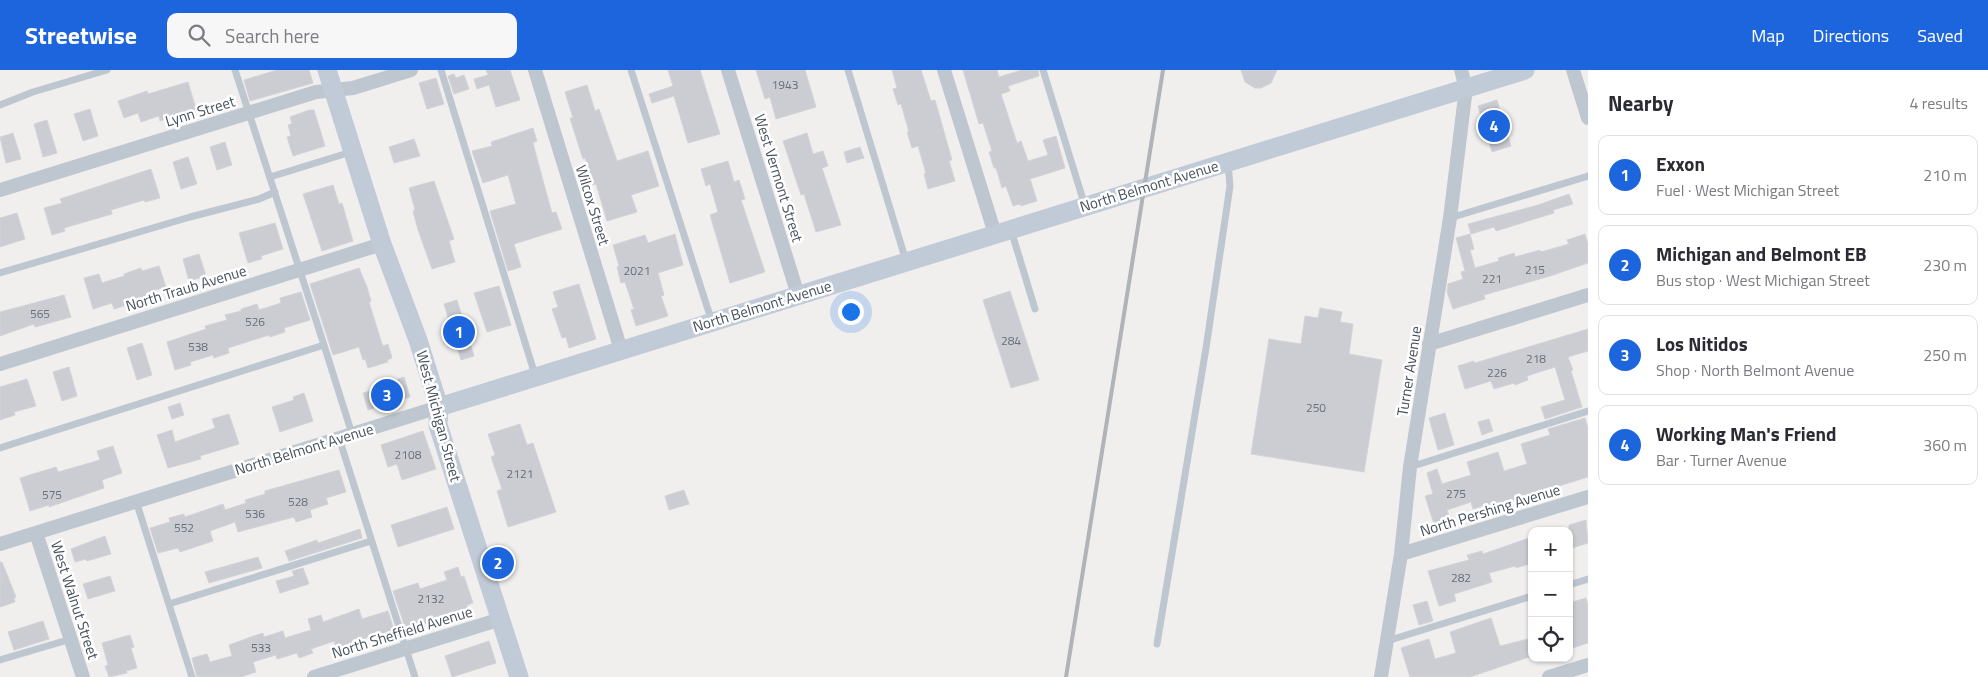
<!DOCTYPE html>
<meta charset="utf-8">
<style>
body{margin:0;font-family:"Titillium Web",sans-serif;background:#f7f7f7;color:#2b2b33}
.controls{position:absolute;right:15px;bottom:15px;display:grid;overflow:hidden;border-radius:10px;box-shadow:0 1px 4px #0004}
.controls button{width:45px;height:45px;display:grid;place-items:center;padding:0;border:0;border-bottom:1px solid #e1e1e2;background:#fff;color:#2b2b33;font:25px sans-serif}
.you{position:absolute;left:850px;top:241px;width:18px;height:18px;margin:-12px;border:4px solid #fff;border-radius:50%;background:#1a73e8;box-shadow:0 0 0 8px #1a73e833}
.badge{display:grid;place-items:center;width:32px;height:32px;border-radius:50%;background:#1c65dd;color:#fff;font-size:16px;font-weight:700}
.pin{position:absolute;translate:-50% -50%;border:2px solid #fff;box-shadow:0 1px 5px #0006}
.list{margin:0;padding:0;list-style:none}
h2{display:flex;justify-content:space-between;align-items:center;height:65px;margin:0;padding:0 20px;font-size:21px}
h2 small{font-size:16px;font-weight:400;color:#7c7c81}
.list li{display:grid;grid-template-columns:32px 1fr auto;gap:15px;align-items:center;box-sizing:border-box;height:80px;margin:0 10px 10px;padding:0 10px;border:1px solid #e1e1e2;border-radius:10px}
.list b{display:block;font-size:19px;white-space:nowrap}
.list p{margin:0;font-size:16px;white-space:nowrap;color:#7c7c81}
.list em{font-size:16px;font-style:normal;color:#7c7c81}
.icon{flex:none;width:28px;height:28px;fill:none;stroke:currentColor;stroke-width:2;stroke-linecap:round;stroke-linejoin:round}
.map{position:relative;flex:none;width:1588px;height:607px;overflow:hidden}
header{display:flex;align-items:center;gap:30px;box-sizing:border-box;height:70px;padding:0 25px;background:#1c65dd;color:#fff}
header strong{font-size:24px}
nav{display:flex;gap:28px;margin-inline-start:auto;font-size:18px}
.search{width:350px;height:45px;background:#f7f7f7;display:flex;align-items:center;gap:12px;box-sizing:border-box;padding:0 18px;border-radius:10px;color:#7c7c81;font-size:19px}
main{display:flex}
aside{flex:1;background:#fff}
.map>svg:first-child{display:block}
.building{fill:#cbcdd3;stroke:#d2d4d9}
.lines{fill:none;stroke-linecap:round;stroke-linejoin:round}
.service{stroke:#bec7d0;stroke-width:7}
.minor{stroke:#bec7d0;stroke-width:14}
.secondary{stroke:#c1cad7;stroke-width:19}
.rail{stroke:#b0b3b8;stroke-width:4}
.labels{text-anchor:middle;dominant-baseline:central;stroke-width:5;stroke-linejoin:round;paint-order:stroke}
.number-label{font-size:12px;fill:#676f79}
.street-label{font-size:15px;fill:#46505b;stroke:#fff}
</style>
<header>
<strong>Streetwise</strong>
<div class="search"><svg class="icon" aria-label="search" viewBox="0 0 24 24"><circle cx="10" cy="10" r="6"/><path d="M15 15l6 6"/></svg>Search here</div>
<nav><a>Map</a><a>Directions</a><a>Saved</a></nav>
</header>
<main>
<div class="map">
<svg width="1588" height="607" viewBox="0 0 1588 607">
<rect width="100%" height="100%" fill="#f1eeee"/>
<path class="building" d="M277 0H309L313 13 250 31 244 10Z
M486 0H510L520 30 496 37 489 15 477 19 474 9 488 5Z
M668 0H700L720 64 688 73 674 26 652 33 649 24 673 16Z
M756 0H805L816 37 776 49 770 27 765 29Z
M892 0H921L931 31 935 30 952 90 949 91 955 111 928 119 924 104 926 103 918 76 912 78 907 62H909L901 34 898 35 893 19 897 18Z
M963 0H997L999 7 1022 0H1038L1039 6 1008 16 1010 21 1001 24 1017 73 1021 71 1028 91 1048 85 1043 70 1056 66 1065 98 1030 109 1037 131 1021 136 1020 134 1013 136 1006 116 1002 118 996 98H994L989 82 992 81 983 53 979 54Z
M1241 0H1277L1271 13 1261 18H1255L1245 12Z
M454 4 456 8 464 5 469 19 454 24 448 6Z
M436 8 444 34 427 39 419 13Z
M188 12 196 39 160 51 159 46 141 52 138 43 124 48 118 31 147 21 148 24Z
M587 15 595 41 599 39 617 91 648 81 659 116 631 125 637 142 607 151 596 114 593 115 585 88 583 89 574 61 570 48H573L565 22Z
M1497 30 1511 76 1492 82 1478 36Z
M90 39 98 66 83 71 74 44Z
M309 40H314L325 76 293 86 287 67 291 66 288 55 292 54 290 47Z
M47 50 57 83 43 87 34 54Z
M533 58 537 71 533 73 545 118 552 143 556 142 562 159 514 174 521 197 508 201 490 141 516 134 508 105 483 113 472 81 492 76 491 72Z
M13 63 21 89 6 93 0 67Z
M807 63 813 84 823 81 828 96 822 98 841 155 816 162 804 124 801 125 783 71Z
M414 69 420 86 394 93 389 77Z
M225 72 232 95 217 100 210 77Z
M860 77 864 88 847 93 844 82Z
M188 87 197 114 181 119 173 92Z
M728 91 734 112 739 110 745 129 741 130 765 202 730 213 710 145 718 142 710 114 706 116 701 99Z
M151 99 160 128 145 132 144 130 111 140 112 144 64 158 65 161 52 165 44 138 62 133 60 129Z
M434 111 454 169 449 171 455 192 432 199 418 160 413 141 415 140 409 118Z
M333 115 339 134 342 133 353 171 322 181 303 124Z
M1569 124 1573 134 1553 140 1554 143 1496 161 1494 157 1471 164 1468 154 1538 135Z
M17 143 25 169 0 177V148Z
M275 153 283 179 261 186 262 189 248 193 239 163Z
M675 164 683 195 658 203 664 225 661 226 668 246 636 256 631 240 634 239 625 212 621 213 617 197 619 196 613 175 645 165 648 173Z
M1470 164 1474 179 1470 180 1475 198 1499 191 1498 188 1514 183 1515 187 1540 180 1541 182 1569 174 1567 170 1585 164 1588 174V193L1550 206 1484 225 1485 229 1453 239 1447 222 1448 214 1463 209 1461 202 1465 201 1456 168Z
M199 184 206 206 189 211 183 189Z
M159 196 166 217 148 222 150 228 114 239 112 233 93 239 84 208 99 204 102 213 124 206V204L141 198 142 201Z
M359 198 367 217 371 231 369 232 382 274 383 276 388 274 392 288 387 290 388 292 368 298 365 289 363 290 359 277 333 285 310 214Z
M579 214 596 269 569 278 566 267 562 268 552 239 558 237 553 222Z
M499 216 511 255 487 262 474 223Z
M1010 221 1039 310 1011 318 983 230Z
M301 222 310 250 284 258 285 262 270 267 269 265 228 278 229 283 214 288 213 285 190 292 191 295 175 300 167 272 206 259 205 256 227 250 225 245 241 241V239L257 234 259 240 281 233 280 228Z
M64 225 71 247 35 257 34 254 0 266V242Z
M457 230 474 286 461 290 444 234Z
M1320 238 1342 242 1340 252 1353 254 1349 284 1382 290 1364 402 1251 384 1269 269 1301 274 1305 246 1318 248Z
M1588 259V281L1568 287 1573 300 1571 301 1582 337 1545 349 1541 337 1565 330 1555 297 1527 306 1528 310 1515 315 1514 313 1494 319 1491 311 1465 319 1458 296 1474 291 1475 293Z
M142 273 152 305 137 310 127 278Z
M69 297 77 326 62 331 53 302Z
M404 307 410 327 368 340 363 323 379 318 378 316Z
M27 309 36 336 14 342 15 345 0 350V317Z
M304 323 313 351 280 362 272 337 294 330 293 327Z
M180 333 184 345 172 349 168 337Z
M1445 343 1454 375 1438 380 1429 348Z
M229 344 239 374 200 386 201 389 168 398 157 365 172 360 175 372 215 358 212 349Z
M1585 348 1588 358V407L1494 436 1493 433 1473 439 1471 432 1447 440 1450 449 1434 454 1425 426 1433 424 1427 403 1437 399 1442 414 1471 405 1467 392 1498 382 1504 401 1527 394 1521 374 1550 365 1548 359Z
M1489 349 1493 361 1482 365 1478 352Z
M520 354 527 375 533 373 556 442 508 457 497 421 502 419 491 387 495 385 488 364Z
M423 361 436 399 402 410 397 394 388 397 381 375Z
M113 376 122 403 102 410 104 418 49 437V435L30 441 20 408 56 397 58 402 100 390 97 381Z
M339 400 346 422 326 428 328 434 310 440 312 447 296 452 294 447 238 462 235 452 210 461 213 471 180 482 178 478 158 483 150 458 170 452 169 448 184 444 185 447 223 434 225 440 246 433 245 430 265 424V421Z
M684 420 689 434 669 440 665 426Z
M447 437 454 459 398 477 391 455Z
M1586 450 1588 473 1569 479V455Z
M360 459 362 468 289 491 285 481 317 470 318 473Z
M105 466 111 484 87 491 86 489 75 492 71 479Z
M1532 467V493L1516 498 1515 496 1489 503 1492 512 1454 524 1456 531 1439 536 1428 501 1469 490 1467 485 1482 481 1483 484Z
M258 487 262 498 209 513 205 502Z
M0 492H2L16 527 14 528 15 532 0 537Z
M458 497 461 507 464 506 473 533 467 535 468 540 406 560 393 521 418 513 420 519 447 510 444 502Z
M303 498 309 514 280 523 276 511 294 506 292 501Z
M110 506 115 521 88 529 83 514Z
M1586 528 1588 536V573L1569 579V533Z
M1427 531 1433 551 1419 555 1413 535Z
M359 539 362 549 388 541 394 560 349 573 350 575 337 580 334 571 311 579 313 583 299 588 297 583 277 589 276 585 253 592 256 602 241 607H197L192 588 207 584 210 592 232 586 229 575 251 567 263 563 264 567 283 561 285 568 311 560 308 549 321 545 323 552Z
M1491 548 1500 576 1532 568V586L1470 607H1410L1401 578 1429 569 1435 589 1456 583 1450 562Z
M43 551 49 569 14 580 8 562Z
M130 565 134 577 131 578 137 598 126 601 127 603 109 607 105 596 108 595 102 573Z
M489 571 496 593 452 607 445 586Z"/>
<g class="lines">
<path class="service" d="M441 0 535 305
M631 0 712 252
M848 0 906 191
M1043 0 1085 136
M0 35 33 22 107 0
M270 107 351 82
M1450 148 1588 106
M1011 160 1035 239
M0 203 190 147 259 129 275 122
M324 275 352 364
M339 368 415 607
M0 378 324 275 235 0
M1410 397 1588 341
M136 431 192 607
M1569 515 1588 509
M169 534 371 471
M1387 571 1532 526
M1157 574 1206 278 1230 116 1228 93
M0 590 71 569"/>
<path class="minor" d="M535 0 621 280
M728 0 798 225
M944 0 995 164
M1573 0 1588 48
M0 120 316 22 353 18 411 0
M1429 274 1588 225
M0 294 382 174
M36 463 83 607
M0 474 439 337
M1401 484 1588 427
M314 607 501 549
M1381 607 1401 484 1410 397 1450 148 1466 18 1461 0
M1549 607 1588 595"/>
<path class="secondary" d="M327 0 382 174 418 270 439 337 438 355 519 607
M439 337 1525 0"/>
<path class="rail" d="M1066 607 1163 0"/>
</g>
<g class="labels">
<g class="number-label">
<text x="785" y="14">1943</text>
<text x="1535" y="199">215</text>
<text x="637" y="200">2021</text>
<text x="1492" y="208">221</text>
<text x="40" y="243">565</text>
<text x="255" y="251">526</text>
<text x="1011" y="270">284</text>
<text x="198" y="276">538</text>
<text x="1536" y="288">218</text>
<text x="1497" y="302">226</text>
<text x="1316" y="337">250</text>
<text x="408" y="384">2108</text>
<text x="520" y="403">2121</text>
<text x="1456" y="423">275</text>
<text x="52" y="424">575</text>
<text x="298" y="431">528</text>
<text x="255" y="443">536</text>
<text x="184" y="457">552</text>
<text x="1461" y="507">282</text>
<text x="431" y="528">2132</text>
<text x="261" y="577">533</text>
</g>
<g class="street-label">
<text transform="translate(200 41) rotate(-17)">Lynn Street</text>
<text transform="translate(779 108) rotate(73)">West Vermont Street</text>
<text transform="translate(1149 116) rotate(-17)">North Belmont Avenue</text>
<text transform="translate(593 135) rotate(73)">Wilcox Street</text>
<text transform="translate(186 218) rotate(-17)">North Traub Avenue</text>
<text transform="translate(762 236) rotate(-17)">North Belmont Avenue</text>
<text transform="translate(1409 301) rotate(-81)">Turner Avenue</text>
<text transform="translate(439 346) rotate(75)">West Michigan Street</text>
<text transform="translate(304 379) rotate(-17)">North Belmont Avenue</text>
<text transform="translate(1490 440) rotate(-17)">North Pershing Avenue</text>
<text transform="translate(75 530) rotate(72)">West Walnut Street</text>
<text transform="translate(402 562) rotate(-17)">North Sheffield Avenue</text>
</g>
</g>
</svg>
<div class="controls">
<button>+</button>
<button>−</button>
<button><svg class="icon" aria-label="locate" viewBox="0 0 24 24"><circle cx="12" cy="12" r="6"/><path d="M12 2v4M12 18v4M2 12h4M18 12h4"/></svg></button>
</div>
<div class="you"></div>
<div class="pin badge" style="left:459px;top:262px">1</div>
<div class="pin badge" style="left:498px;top:493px">2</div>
<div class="pin badge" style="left:387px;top:325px">3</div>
<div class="pin badge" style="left:1494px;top:56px">4</div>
</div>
<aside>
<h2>Nearby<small>4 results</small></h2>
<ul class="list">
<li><span class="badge">1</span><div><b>Exxon</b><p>Fuel · West Michigan Street</p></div><em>210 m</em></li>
<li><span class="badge">2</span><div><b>Michigan and Belmont EB</b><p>Bus stop · West Michigan Street</p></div><em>230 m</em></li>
<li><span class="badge">3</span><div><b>Los Nitidos</b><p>Shop · North Belmont Avenue</p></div><em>250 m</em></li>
<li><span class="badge">4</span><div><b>Working Man's Friend</b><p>Bar · Turner Avenue</p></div><em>360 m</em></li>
</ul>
</aside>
</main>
